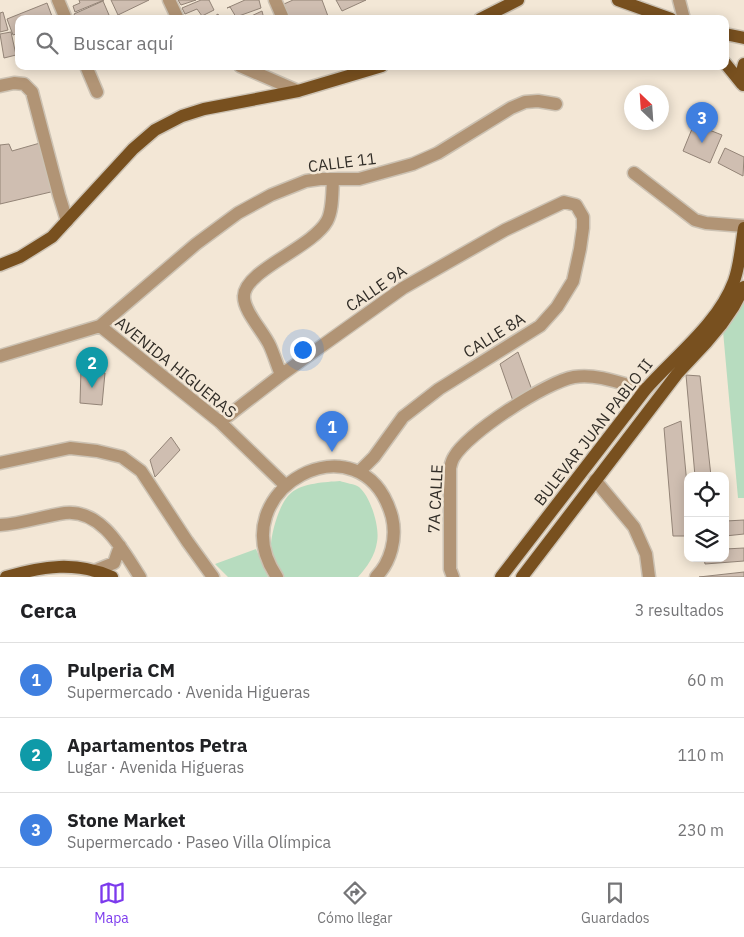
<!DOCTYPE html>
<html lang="es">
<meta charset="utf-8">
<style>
body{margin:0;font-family:"IBM Plex Sans",sans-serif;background:#f2f2f2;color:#202124}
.controls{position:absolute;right:15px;bottom:15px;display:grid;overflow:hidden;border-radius:10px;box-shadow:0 2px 12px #0003}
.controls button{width:45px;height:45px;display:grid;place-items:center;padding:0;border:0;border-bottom:1px solid #e0e0e0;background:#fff;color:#202124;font:25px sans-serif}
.compass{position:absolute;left:624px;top:85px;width:45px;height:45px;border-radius:50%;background:#fff;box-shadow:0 2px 12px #0003;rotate:335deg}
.you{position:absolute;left:302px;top:349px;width:18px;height:18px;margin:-12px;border:4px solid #fff;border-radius:50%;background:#1a73e8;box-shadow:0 0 0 8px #1a73e833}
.badge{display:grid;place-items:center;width:32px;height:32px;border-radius:50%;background:#7c3aed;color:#fff;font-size:16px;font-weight:700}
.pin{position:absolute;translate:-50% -41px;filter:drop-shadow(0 1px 2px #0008)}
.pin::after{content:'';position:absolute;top:26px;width:18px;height:15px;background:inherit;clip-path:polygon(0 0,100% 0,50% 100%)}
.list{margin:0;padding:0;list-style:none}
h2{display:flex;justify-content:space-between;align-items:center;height:65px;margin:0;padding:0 20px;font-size:21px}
h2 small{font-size:16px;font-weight:400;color:#757577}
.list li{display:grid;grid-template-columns:32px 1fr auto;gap:15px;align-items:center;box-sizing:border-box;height:75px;padding:0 20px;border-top:1px solid #e0e0e0}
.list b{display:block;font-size:19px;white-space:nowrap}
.list p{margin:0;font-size:16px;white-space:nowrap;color:#757577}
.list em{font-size:16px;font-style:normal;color:#757577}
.icon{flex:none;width:28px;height:28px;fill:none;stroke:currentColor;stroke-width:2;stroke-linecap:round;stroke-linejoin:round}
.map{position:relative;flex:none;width:744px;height:577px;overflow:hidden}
.search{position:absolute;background:#fff;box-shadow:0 2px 12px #0003;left:15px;right:15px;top:15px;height:55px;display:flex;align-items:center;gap:12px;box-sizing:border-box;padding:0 18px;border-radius:10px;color:#757577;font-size:19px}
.sheet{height:290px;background:#fff}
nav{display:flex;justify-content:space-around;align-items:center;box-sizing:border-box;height:70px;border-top:1px solid #e0e0e0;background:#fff;font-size:14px;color:#757577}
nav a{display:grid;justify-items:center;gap:2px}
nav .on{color:#7c3aed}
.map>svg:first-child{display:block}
.green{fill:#b7dcbf}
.building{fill:#cfbeb1;stroke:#938477}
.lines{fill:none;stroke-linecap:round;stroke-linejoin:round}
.minor-casing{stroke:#ccc2b3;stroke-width:15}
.major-casing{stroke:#ccc2b3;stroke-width:15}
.minor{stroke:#b19475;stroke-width:12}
.major{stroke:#78501f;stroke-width:12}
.labels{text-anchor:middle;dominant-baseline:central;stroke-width:5;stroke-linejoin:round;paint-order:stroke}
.street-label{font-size:16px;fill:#312d27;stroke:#f3e7d6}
</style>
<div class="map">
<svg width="744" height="577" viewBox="0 0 744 577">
<rect width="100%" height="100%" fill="#f3e7d6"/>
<path class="green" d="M744 292V498H738L723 331Z
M340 481C345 483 355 484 359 487 371 497 380 528 377 542 375 556 367 567 358 577H283C277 569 271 554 271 544 272 530 280 502 291 493 302 483 326 482 340 481Z
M256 549 268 577H228L215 564Z"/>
<path class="building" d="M79 0H104L75 12 73 6 80 3Z
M111 0H149L118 15Z
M178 0H196L181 5Z
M201 0H209L214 10 202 16 197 9 185 14 182 8Z
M245 0H259L261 8 236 17 230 7 227 8Z
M293 0H322L329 19H290L284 4Z
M336 0H366L342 11Z
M103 1 109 15 100 19H76L74 14Z
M47 3 53 19H19V33L13 35 7 19Z
M262 11 264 19H245Z
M3 12 8 30 0 32V13Z
M218 14 220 19H210Z
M11 32 16 55 4 58 0 34Z
M694 124 722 135 710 163 683 151Z
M40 143 55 191 0 204V145L9 144 12 151Z
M725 148 744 157 743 176 718 163Z
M518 352 532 390 513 401 500 364Z
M81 369 105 373 102 405 80 403Z
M686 375 700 376 711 476H695Z
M681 421 688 495V536H673L664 428Z
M171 437 180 450 155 477 150 460Z
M744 520V534L725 536 726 521Z
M744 548V561L705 564 704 558H725V549Z
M744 572V577H699Z"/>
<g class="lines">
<defs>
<path id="minor" d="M58 0 66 19
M169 0 178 19
M275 0 282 16
M679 0 684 19
M86 66 97 92
M240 66 298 91
M0 86 14 83 24 84 32 92 59 195 67 221
M634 173 695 220 706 223 744 226
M100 326 220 422 285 485
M0 356 100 326 196 244 238 213 271 195 306 181 320 179H359L413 164 438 153 511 108 525 102 538 101 556 104
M281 375C277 365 274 355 270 346 264 332 243 311 244 296 245 270 312 248 327 221 333 210 332 193 333 180
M220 422 281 375 403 288 505 230 564 202 576 205 583 217V228L580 249 573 281 557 307 540 326 439 389 403 417 374 457 359 472
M0 463 70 448 97 451 122 457 141 471 187 541 213 577
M595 480 634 527 646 554 649 577
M0 525C22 524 43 516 65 513 102 509 123 551 140 577
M94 571 114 563 120 546
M277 577C218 490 363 412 392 517 397 538 391 562 376 577
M453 577 450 569V468C451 464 452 460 454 457 468 433 546 382 574 377 597 373 623 384 645 390"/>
<path id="major" d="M618 0 671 19
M480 19 518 0
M725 34 744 38
M725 63 742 84
M743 85 741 75 744 64
M0 265 20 257 52 237 133 149 155 130 182 116 204 109 298 91 382 66
M6 577C43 566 76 561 112 577
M501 577 645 390C675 356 718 324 734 281 740 265 741 245 744 228
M522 577 677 374 706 343 721 325 734 306 744 287"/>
</defs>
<use href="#minor" class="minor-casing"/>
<use href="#major" class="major-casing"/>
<use href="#minor" class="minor"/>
<use href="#major" class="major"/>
</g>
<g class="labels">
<g class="street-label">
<text transform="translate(342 162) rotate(-7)">CALLE 11</text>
<text transform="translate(376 288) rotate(-34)">CALLE 9A</text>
<text transform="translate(494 335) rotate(-32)">CALLE 8A</text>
<text transform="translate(176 367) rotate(39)">AVENIDA HIGUERAS</text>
<text transform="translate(593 432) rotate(-52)">BULEVAR JUAN PABLO II</text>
<text transform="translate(435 499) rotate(-87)">7A CALLE</text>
</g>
</g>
</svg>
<div class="controls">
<button><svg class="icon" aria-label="locate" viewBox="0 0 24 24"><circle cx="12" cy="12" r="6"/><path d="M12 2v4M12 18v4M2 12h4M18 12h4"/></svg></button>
<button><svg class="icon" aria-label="layers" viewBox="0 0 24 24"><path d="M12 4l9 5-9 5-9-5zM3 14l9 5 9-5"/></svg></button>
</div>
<svg class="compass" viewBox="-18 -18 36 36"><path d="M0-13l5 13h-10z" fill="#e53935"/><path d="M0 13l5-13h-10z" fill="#757577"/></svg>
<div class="you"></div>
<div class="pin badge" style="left:332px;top:452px;background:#3f7fe0">1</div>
<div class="pin badge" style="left:92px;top:388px;background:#0f9aa8">2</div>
<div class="pin badge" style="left:702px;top:143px;background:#3f7fe0">3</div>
<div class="search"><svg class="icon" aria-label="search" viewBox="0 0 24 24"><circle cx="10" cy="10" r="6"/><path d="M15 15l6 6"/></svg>Buscar aquí</div>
</div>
<section class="sheet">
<h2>Cerca<small>3 resultados</small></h2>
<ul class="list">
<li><span class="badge" style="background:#3f7fe0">1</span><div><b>Pulperia CM</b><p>Supermercado · Avenida Higueras</p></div><em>60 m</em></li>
<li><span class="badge" style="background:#0f9aa8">2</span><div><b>Apartamentos Petra</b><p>Lugar · Avenida Higueras</p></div><em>110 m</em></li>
<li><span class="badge" style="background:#3f7fe0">3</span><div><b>Stone Market</b><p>Supermercado · Paseo Villa Olímpica</p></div><em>230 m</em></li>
</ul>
</section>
<nav>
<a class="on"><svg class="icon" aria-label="map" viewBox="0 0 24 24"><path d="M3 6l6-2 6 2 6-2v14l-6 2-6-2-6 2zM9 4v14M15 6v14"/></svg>Mapa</a>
<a><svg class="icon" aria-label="directions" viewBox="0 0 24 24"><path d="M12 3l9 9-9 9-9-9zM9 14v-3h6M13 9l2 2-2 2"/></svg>Cómo llegar</a>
<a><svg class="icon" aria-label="saved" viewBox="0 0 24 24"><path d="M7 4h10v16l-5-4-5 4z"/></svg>Guardados</a>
</nav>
